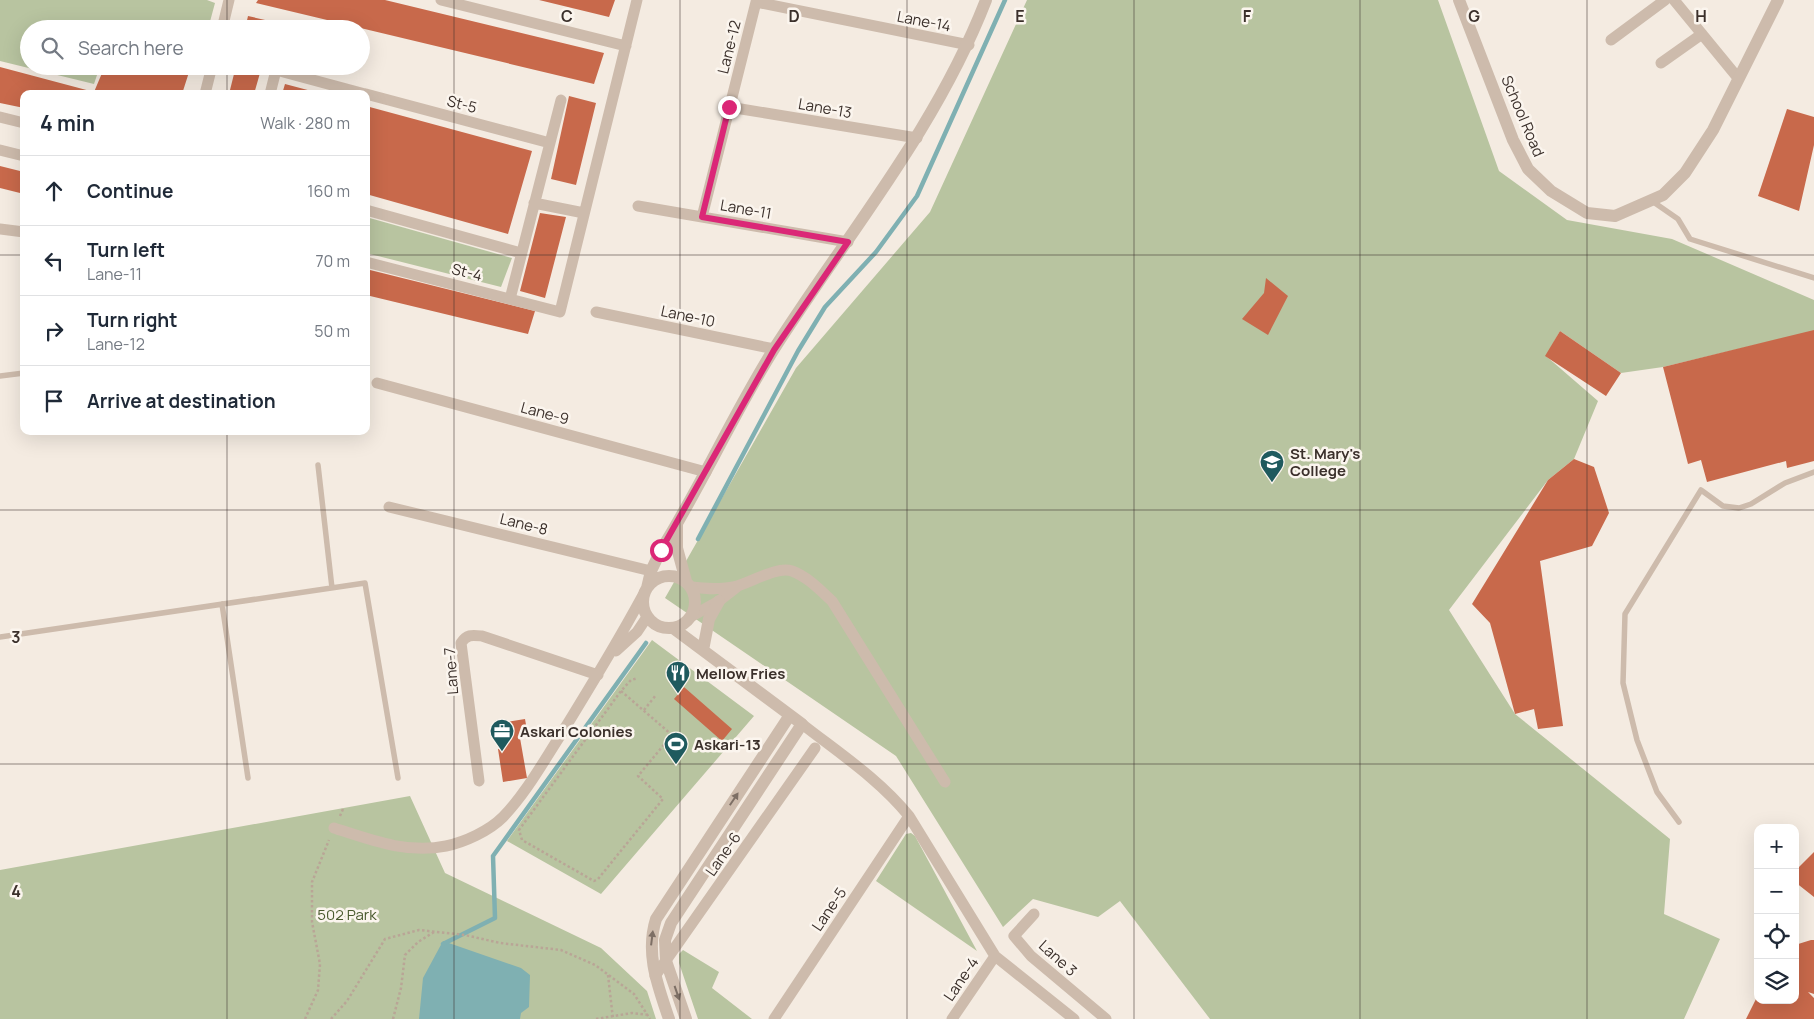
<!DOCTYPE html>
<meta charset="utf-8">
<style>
body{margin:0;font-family:Manrope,sans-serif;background:#f6f6f7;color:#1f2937}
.controls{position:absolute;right:15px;bottom:15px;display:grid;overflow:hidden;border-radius:10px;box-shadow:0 5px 20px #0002}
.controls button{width:45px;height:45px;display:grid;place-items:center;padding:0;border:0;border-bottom:1px solid #e0e1e3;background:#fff;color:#1f2937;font:25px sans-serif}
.stop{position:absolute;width:15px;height:15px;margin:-11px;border:4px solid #db2777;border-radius:50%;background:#fff}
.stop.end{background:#db2777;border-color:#fff;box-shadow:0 1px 5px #0008}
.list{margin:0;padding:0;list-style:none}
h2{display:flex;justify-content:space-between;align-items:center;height:65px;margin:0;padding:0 20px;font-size:21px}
h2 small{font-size:16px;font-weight:400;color:#747a83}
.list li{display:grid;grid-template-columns:32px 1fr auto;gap:15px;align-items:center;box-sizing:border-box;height:70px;padding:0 20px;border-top:1px solid #e0e1e3}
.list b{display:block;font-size:19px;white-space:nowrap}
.list p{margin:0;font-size:16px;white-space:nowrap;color:#747a83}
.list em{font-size:16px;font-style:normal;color:#747a83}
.icon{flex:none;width:28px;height:28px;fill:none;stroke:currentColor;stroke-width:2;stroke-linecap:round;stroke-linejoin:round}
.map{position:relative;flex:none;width:1814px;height:1019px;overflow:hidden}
.search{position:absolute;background:#fff;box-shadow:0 5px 20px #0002;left:20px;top:20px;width:350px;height:55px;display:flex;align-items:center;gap:12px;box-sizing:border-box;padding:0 18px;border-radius:28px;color:#747a83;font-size:19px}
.panel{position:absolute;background:#fff;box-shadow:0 5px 20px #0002;left:20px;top:90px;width:350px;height:345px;border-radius:10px}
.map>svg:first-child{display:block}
.green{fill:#b8c4a0}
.water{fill:#7fb0b2}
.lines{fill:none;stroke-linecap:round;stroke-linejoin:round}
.stream{stroke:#7fb0b2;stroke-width:4.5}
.building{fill:#c8694b}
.path{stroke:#b9a596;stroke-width:2.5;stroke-dasharray:2.5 2.5;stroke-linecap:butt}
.service{stroke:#cdbbac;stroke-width:5.5}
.minor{stroke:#cdbbac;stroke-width:11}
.tertiary{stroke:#cdbbac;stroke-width:12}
.oneway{fill:#7d6f65}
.route{stroke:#db2777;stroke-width:6}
.grid{fill:none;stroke:#3b302b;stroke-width:1;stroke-opacity:0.55}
.labels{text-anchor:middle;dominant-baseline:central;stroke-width:5;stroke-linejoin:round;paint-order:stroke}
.street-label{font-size:15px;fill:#3b302b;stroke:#fbf5ee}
.poi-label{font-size:15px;font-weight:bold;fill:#3b302b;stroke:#fbf5ee;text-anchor:start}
.park-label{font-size:15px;fill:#4a5a2e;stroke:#fbf5ee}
.grid-label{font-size:16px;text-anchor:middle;font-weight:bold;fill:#3b302b;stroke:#fbf5ee;stroke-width:5;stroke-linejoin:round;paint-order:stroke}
</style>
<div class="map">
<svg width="1814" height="1019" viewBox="0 0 1814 1019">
<rect width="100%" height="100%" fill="#f4ebe1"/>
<path class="green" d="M0 0H207L215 3 208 29H138L114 24 112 29H29V66H100L94 84 0 61Z
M1027 0H1438L1499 171 1567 220 1672 239 1814 300V331L1663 367 1621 373 1560 331 1546 356 1598 401 1574 459 1548 480 1449 610 1515 714 1670 839 1664 914 1720 939 1684 1019H1210L1120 901 1098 917 1033 899 1003 927 896 756 665 598 796 368 930 212Z
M366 217 512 258 501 287 366 253Z
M652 640 754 716 601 894 507 841Z
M410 796 445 873 601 948 647 991 656 1019H0V870Z
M911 833 915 836 977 951 876 881 906 834Z
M683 950 719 972 712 988 752 1019H698L679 963V954Z"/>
<path class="water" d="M443 941 521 968 530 975 529 1007 521 1013 520 1019H419L423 978Z"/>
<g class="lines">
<path class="stream" d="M698 539 798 351 825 307 876 252 917 196 1005 0
M443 944 495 918 493 856 646 643"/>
</g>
<path class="building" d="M258 0H385L604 53 594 84 256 3Z
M539 0H615L609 17Z
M248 16 274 22 272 29H245Z
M105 66H191L182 94H24V108L0 103V67L94 92Z
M236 66H262L254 94H229Z
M285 84 319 93V94H282Z
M569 96 596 103 576 185 551 179Z
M366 106 532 151 508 234 366 194Z
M1787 109 1814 117V145L1799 211 1758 196Z
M0 166 24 172V194L0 188Z
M540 213 566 217 545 298 520 291Z
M366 269 535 311 528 334 366 295Z
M1266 278 1288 296 1268 335 1242 319 1264 293Z
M1814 330V461L1787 468 1786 461 1707 482 1701 460 1688 464 1663 367Z
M1560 331 1621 373 1606 396 1545 356Z
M1574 459 1594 467 1609 513 1592 546 1540 561 1563 726 1538 729 1534 709 1515 714 1490 623 1472 604 1548 480Z
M684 687 732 729 722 741 674 699Z
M525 719 528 736 520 738 527 778 503 782 498 749 504 748 500 723Z
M1814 852V897L1795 882V871Z
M1811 940H1814V994L1808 992 1814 998V1019H1746L1758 995V1000H1795V945Z"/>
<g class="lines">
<path class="path" d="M621 691 672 735 638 776 663 799 598 879 594 881 522 840 519 830 621 691 631 680 638 678
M644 710 656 695
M340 816 343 809
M608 975 613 1019
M305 1019 318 990 320 964 312 922V882L329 840
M331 1019 347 1001 385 939 419 930 465 935 500 943 561 950 595 965 634 994 650 1019
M393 1019 401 988 405 955 418 942 434 932
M596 1019 632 1013 649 1015"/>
<path class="service" d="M1652 201 1678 219 1690 239 1814 278
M0 376 24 373
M318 465 332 588
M222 604 248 778
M0 637 365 583 398 778
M1679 822 1657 792 1637 740 1623 683 1625 614 1701 490 1723 506 1739 508 1751 504 1785 483 1814 472"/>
<path class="minor" d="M441 0 626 46
M1674 0 1738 78
M222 29 229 0
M1611 40 1665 0
M1661 63 1702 34
M276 70 365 94
M205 94 212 66
M270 94 277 66
M366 94 550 143
M729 107 917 138
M0 117 24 123
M0 150 24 156
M534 203 584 213
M638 206 848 242
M366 210 521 253
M702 217 756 2 969 45
M0 229 24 232
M366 262 560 312 637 0
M510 299 561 100
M596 312 774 349
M377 383 706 472
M389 507 651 571
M691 587C707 589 721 590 737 586 752 582 777 566 792 571 808 577 820 590 832 601L945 782
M692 616 719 601 737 587
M616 651 637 632 647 617
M802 724C839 753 879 779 909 816L995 956 1074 1019
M479 781 461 643C467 634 472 635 482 636L598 675
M334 828C371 840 407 854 446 846 465 842 489 831 503 817 526 793 542 764 560 736 589 689 617 643 643 595
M1034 914 1014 936 1031 956 1106 1019
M655 976 815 748
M774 1019 909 816
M952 1019 995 956"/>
<path class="tertiary" d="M1459 0 1513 140 1528 169 1551 191 1587 213 1615 216 1663 195 1685 173 1713 130 1778 0
M677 525V548L686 581
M643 602a26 26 0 1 1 52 0a26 26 0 1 1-52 0Z
M647 588 651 571 661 550C702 485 733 414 774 349 848 233 936 129 986 0
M673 628 802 724 671 923 665 940 666 961 686 1019
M703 650 709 619 719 601
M669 1019C658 986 645 954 656 919L790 715"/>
</g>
<defs><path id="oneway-solid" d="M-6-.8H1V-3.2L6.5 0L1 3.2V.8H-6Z" transform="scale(1.25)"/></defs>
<g class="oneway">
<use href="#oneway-solid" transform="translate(734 799) rotate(-56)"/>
<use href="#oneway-solid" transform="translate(652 938) rotate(-83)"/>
<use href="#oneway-solid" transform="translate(677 993) rotate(71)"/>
</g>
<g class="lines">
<path class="route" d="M661 550 774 350 848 242 702 217 729 107"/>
</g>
<path class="grid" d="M227 0V29M454 0V1019M680 0V1019M907 0V1019M1134 0V1019M1360 0V1019M1587 0V1019M227 66V94M0 255H24M366 255H1814M227 431V1019M0 510H1814M0 764H1814"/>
<defs>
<symbol id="university-pin" viewBox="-11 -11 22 30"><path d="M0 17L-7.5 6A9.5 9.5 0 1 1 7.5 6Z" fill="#1f5a5e" stroke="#fbf5ee"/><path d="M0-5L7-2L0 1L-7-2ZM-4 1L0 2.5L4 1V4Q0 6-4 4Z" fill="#fff"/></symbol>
<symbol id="restaurant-pin" viewBox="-11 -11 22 30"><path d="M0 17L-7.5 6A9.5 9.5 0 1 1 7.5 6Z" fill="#1f5a5e" stroke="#fbf5ee"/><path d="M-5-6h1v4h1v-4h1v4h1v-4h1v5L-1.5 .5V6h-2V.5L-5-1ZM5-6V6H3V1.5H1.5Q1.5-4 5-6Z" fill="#fff"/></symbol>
<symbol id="office-pin" viewBox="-11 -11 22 30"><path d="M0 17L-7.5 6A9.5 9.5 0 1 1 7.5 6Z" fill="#1f5a5e" stroke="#fbf5ee"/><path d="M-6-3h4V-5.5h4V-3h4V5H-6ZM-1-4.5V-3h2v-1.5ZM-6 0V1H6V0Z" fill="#fff"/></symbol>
<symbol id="stadium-pin" viewBox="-11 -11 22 30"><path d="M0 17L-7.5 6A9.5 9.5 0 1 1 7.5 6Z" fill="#1f5a5e" stroke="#fbf5ee"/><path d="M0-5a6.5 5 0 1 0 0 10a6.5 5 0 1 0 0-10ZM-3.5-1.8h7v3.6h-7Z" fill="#fff"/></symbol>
</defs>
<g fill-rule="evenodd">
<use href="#university-pin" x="1258" y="448" width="28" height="38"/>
<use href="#restaurant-pin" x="664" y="659" width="28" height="38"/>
<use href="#office-pin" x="488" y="717" width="28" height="38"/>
<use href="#stadium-pin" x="662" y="730" width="28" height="38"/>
</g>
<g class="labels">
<g class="street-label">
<text transform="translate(924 21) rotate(11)">Lane-14</text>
<text transform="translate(729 47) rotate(-76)">Lane-12</text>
<text transform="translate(462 104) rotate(15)">St-5</text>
<text transform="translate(825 108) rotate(10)">Lane-13</text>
<text transform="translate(1523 116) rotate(67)">School Road</text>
<text transform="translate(746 209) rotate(10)">Lane-11</text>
<text transform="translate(467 272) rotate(14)">St-4</text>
<text transform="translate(688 316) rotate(12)">Lane-10</text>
<text transform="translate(545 413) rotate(15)">Lane-9</text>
<text transform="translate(524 524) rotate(14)">Lane-8</text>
<text transform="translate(451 671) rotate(-94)">Lane-7</text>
<text transform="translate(723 854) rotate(-55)">Lane-6</text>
<text transform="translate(829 909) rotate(-56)">Lane-5</text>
<text transform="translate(1058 958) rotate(42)">Lane 3</text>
<text transform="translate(961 979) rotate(-56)">Lane-4</text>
</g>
<g class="poi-label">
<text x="1290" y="453">St. Mary's<tspan x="1290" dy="17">College</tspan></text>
<text x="696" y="673">Mellow Fries</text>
<text x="520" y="731">Askari Colonies</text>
<text x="694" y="744">Askari-13</text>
</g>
<g class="park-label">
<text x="347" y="914">502 Park</text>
</g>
</g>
<g class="grid-label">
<text x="567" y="22">C</text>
<text x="794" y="22">D</text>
<text x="1020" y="22">E</text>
<text x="1247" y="22">F</text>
<text x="1474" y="22">G</text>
<text x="1701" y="22">H</text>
<text x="16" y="643">3</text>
<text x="16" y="897">4</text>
</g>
</svg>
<div class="controls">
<button>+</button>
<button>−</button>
<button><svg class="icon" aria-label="locate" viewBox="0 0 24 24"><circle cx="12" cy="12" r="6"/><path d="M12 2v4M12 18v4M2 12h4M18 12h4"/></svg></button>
<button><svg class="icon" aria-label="layers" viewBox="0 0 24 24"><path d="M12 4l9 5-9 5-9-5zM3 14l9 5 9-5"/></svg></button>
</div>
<div class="stop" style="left:661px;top:550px"></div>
<div class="stop end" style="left:729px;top:107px"></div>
<div class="search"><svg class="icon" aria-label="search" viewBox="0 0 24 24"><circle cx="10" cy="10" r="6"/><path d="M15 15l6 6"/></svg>Search here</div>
<section class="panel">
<h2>4 min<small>Walk · 280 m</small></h2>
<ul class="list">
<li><svg class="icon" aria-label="ahead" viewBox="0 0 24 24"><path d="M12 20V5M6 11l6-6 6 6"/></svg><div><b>Continue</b></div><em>160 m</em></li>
<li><svg class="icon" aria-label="left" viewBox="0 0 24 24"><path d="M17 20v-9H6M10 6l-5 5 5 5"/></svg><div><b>Turn left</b><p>Lane-11</p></div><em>70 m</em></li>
<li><svg class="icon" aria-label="right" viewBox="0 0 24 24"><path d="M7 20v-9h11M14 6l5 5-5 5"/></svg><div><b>Turn right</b><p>Lane-12</p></div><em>50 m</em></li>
<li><svg class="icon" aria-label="arrive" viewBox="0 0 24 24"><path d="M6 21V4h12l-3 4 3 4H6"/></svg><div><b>Arrive at destination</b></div></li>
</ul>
</section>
</div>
